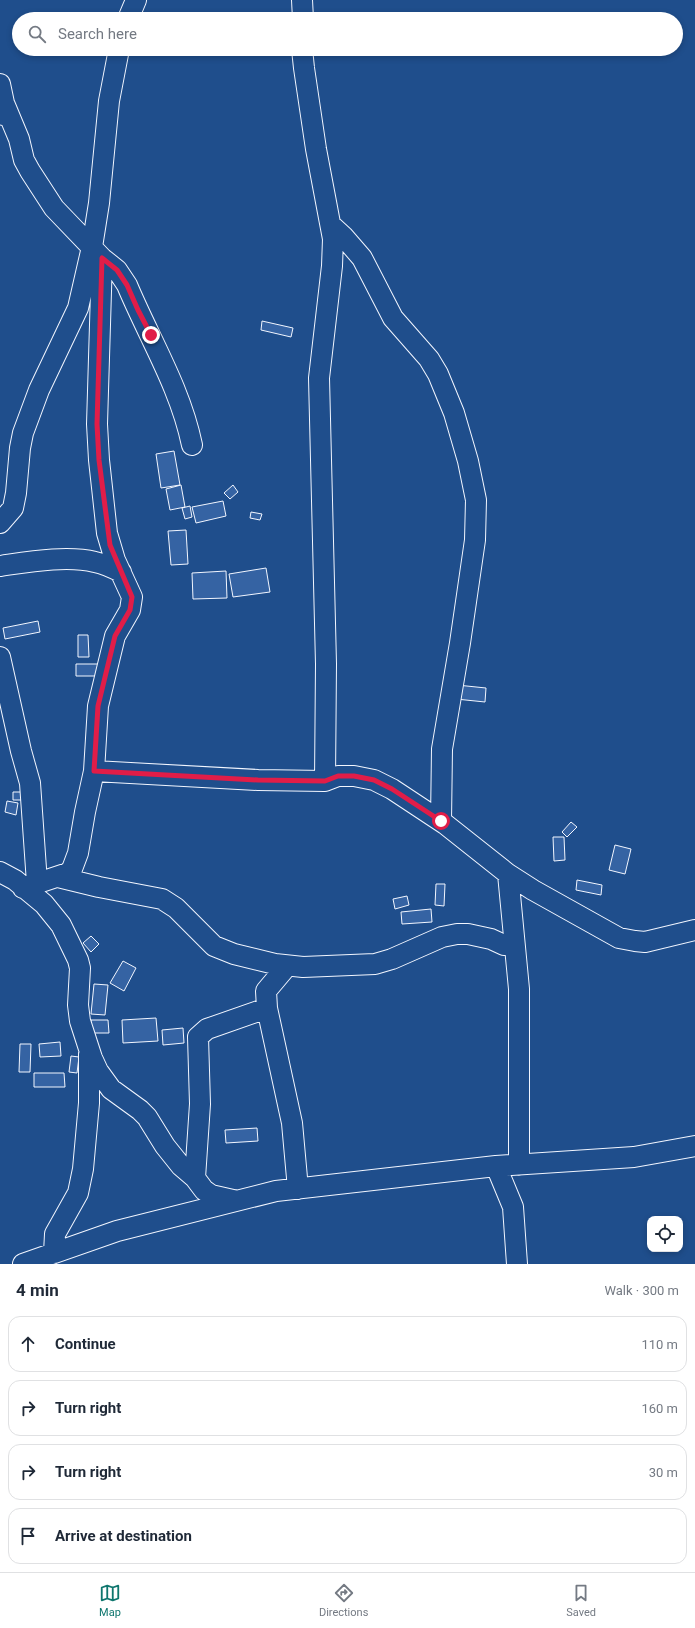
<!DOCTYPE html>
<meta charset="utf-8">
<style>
body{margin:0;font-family:Roboto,sans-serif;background:#f6f6f7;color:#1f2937}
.controls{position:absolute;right:12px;bottom:12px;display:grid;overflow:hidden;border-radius:8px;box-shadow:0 2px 6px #0003}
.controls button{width:36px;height:36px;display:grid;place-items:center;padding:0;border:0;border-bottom:1px solid #e0e1e3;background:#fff;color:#1f2937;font:20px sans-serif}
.stop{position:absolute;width:12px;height:12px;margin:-9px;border:3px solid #e11d48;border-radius:50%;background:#fff}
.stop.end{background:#e11d48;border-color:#fff;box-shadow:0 1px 4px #0008}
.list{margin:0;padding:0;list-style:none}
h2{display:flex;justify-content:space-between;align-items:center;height:52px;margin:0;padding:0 16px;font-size:17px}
h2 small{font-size:13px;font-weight:400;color:#747a83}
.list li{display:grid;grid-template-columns:26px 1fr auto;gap:12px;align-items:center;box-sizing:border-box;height:56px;margin:0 8px 8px;padding:0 8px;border:1px solid #e0e1e3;border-radius:12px}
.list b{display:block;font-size:15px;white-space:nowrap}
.list em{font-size:13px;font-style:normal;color:#747a83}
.icon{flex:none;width:22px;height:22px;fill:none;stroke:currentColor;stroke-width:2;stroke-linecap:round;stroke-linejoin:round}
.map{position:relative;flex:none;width:695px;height:1264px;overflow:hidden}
.search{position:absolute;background:#fff;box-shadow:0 2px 6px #0003;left:12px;right:12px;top:12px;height:44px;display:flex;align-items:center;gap:10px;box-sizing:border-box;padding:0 14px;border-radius:22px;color:#747a83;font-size:15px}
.sheet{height:308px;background:#fff}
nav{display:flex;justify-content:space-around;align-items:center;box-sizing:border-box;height:56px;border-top:1px solid #e0e1e3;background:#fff;font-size:11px;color:#747a83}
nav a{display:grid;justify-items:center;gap:2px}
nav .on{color:#0f766e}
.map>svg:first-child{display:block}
.building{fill:#3563a3;stroke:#f2f6ff}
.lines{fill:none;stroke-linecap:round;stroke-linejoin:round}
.street-casing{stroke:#f2f6ff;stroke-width:22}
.street{stroke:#1f4e8c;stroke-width:20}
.route{stroke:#e11d48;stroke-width:5}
</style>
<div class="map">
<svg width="695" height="1264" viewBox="0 0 695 1264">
<rect width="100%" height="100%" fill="#1f4e8c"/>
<path class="building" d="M262 321 293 328 291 337 261 330Z
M174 451 180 485 161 488 156 454Z
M181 485 185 507 170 510 166 489Z
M233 485 238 492 230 499 224 493Z
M223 501 226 516 196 523 192 507Z
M190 506 192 517 185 519 182 508Z
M251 512 262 514 260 520 250 518Z
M186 530 188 564 171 565 168 531Z
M266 568 270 592 233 597 229 574Z
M226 571 227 598 193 599 192 573Z
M38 621 40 632 5 639 3 628Z
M78 635H88L89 657H78Z
M76 664H101V676H76Z
M457 685 486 688 485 702 456 699Z
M13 792H25V800H13Z
M7 801 18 803 16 815 5 812Z
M571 822 577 827 567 837 562 832Z
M553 837H564L565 860 554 861Z
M615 845 631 849 625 874 609 870Z
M577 880 602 885 601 895 576 890Z
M436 884H445L444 906 435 905Z
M407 896 409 905 395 909 393 899Z
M431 909 432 922 402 924 401 912Z
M91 936 99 944 91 952 83 943Z
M123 961 136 968 124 991 110 983Z
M94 984 108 985 105 1015 91 1014Z
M156 1018 158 1041 123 1043 122 1020Z
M91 1020H108L109 1033H91Z
M183 1028 184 1043 163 1045 162 1030Z
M60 1042 61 1056 40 1057 39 1044Z
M20 1044H31L30 1072H19Z
M71 1056 79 1057 77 1073 69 1072Z
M34 1073H64L65 1087H34Z
M257 1128 258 1141 226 1143 225 1130Z"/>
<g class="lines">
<defs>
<path id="street" d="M302 0 303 19
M128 19 136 0
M302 49 304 68 316 149 333 239 332 266 319 378 326 664 325 781
M0 84 4 103 3 115
M4 103 19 139 24 160 30 171 54 208 102 258 117 270 127 285C149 338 180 387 192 445
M331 225 343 236 362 258 393 318 429 359 438 374 454 413 468 461 476 500 475 540 460 643 442 749 441 821
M0 523 13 508 16 493 20 448 23 433 39 390 78 308 92 247 99 203 109 101 119 49
M0 566C28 562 67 555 95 562 104 564 113 568 121 572
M0 657 21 751 30 783 37 883
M94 771 258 780 325 781 338 776H354L374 780 392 789 445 824 508 874 533 890 619 938 635 941 645 942 695 930
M0 872 15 880 44 904 61 925 78 960 80 968 78 1005 80 1021 92 1058 98 1071 111 1089 140 1110 147 1117 165 1146 181 1166 195 1178 204 1190 211 1195 233 1200
M508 874 519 989V1165
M58 877 99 887 162 899 176 908 214 946 234 954 275 964 303 967 375 964 392 959 442 937 457 934H468L491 939 504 945 513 944
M23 888 68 873 72 869 78 853 85 812 94 771 98 706 115 636 130 610 132 597 115 560 107 533 99 460 97 424 102 258
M287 966 266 991 267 1008 292 1123 298 1189
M496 1166 513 1207 517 1264
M195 1178 200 1104 198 1037 207 1029 267 1008
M54 1253 55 1234 78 1193 83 1169 89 1103V1054
M23 1264 117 1231 276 1191 496 1166 634 1157 695 1146"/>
</defs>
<use href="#street" class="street-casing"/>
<use href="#street" class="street"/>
</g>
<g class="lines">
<path class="route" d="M151 335 138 310 127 285 117 270 102 258 97 424 99 460 110 545 132 597 130 610 115 636 98 706 94 771 258 780 325 781 338 776H354L374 780 392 789 441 821"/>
</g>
</svg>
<div class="controls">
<button><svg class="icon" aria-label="locate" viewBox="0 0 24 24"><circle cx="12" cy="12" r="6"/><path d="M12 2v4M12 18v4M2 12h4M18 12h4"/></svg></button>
</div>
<div class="stop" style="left:441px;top:821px"></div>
<div class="stop end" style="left:151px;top:335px"></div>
<div class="search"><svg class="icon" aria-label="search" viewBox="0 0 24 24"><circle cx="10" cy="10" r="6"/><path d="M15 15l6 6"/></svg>Search here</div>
</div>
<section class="sheet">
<h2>4 min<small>Walk · 300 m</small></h2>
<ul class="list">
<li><svg class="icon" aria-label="ahead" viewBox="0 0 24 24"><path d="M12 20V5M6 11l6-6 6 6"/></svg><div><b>Continue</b></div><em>110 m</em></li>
<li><svg class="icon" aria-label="right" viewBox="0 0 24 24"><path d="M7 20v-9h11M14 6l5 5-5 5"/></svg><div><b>Turn right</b></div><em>160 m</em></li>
<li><svg class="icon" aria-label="right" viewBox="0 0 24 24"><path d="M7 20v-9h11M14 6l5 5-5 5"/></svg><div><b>Turn right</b></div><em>30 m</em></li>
<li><svg class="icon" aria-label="arrive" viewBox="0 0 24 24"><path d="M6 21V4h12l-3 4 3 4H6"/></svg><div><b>Arrive at destination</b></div></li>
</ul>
</section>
<nav>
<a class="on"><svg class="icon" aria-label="map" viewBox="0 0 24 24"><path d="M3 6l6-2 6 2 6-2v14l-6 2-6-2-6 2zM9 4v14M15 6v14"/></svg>Map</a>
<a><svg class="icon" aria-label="directions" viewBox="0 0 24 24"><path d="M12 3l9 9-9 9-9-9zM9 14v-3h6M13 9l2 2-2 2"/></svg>Directions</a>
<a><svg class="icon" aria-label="saved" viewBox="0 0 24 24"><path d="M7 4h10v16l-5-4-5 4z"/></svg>Saved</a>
</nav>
